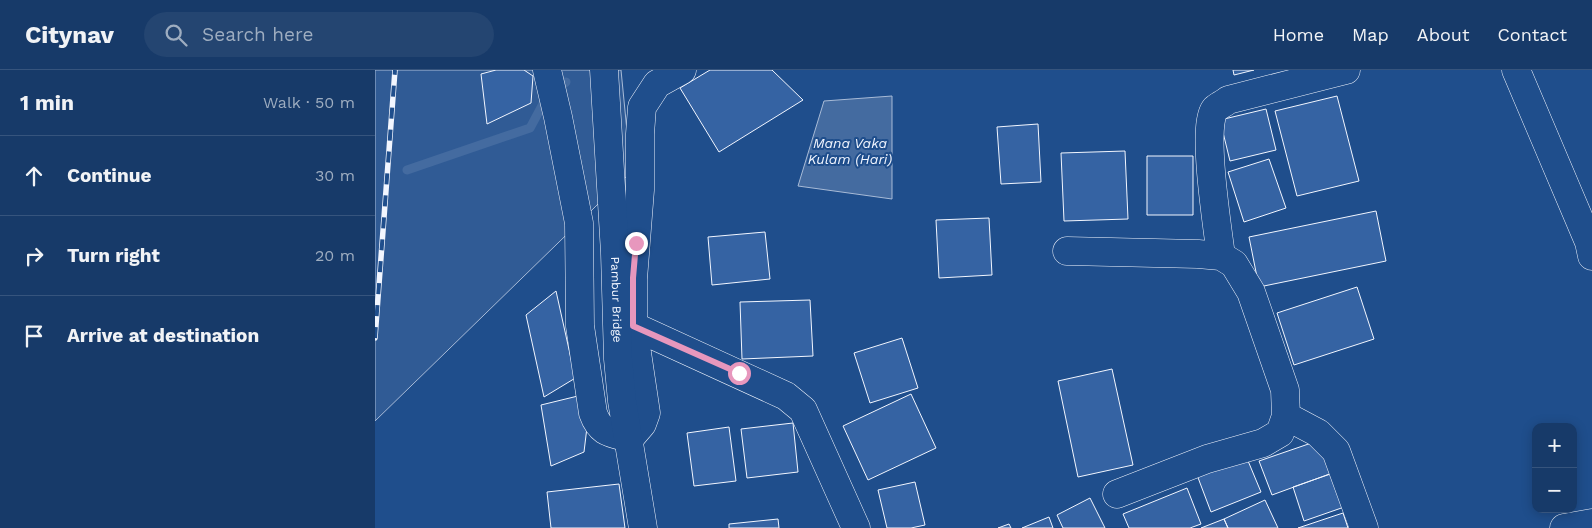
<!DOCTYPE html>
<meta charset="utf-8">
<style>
body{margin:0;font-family:"Work Sans",sans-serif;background:#244571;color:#f1f3f6}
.controls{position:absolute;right:15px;bottom:15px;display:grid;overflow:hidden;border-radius:10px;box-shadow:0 2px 12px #0003}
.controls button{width:45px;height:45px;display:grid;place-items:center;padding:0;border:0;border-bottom:1px solid #36547d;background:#173a69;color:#f1f3f6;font:25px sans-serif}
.stop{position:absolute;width:15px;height:15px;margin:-11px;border:4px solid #e797bd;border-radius:50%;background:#fff}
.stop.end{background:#e797bd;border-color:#fff;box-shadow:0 1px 5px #0008}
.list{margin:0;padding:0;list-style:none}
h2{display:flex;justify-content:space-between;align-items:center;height:65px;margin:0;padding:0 20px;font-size:21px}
h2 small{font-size:16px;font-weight:400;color:#9eadc0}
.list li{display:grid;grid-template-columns:32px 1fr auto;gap:15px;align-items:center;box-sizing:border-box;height:80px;padding:0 20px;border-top:1px solid #36547d}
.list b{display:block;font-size:19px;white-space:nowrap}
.list em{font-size:16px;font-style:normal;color:#9eadc0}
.icon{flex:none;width:28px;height:28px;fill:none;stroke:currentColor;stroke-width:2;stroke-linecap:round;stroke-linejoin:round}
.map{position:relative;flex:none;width:1217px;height:458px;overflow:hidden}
header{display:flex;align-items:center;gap:30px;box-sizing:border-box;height:70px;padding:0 25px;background:#173a69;border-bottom:1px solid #36547d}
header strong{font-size:24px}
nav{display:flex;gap:28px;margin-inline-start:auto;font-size:18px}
.search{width:350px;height:45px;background:#244571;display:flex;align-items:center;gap:12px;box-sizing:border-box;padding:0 18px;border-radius:28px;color:#9eadc0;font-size:19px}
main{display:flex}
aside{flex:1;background:#173a69}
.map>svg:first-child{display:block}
.built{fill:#305b95;stroke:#a8bbd7}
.water{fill:#446ba0;stroke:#a8bbd7}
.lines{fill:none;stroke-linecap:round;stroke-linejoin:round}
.stream{stroke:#446ba0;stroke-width:9}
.building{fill:#3563a3;stroke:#f2f6ff}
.minor-casing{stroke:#f2f6ff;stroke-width:29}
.major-casing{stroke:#f2f6ff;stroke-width:29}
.minor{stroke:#1f4e8c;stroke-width:28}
.major{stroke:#1f4e8c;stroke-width:28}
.rail-casing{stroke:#f2f6ff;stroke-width:5.5}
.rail{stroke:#1f4e8c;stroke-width:4;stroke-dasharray:11;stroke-linecap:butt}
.route{stroke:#e797bd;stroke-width:6}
.labels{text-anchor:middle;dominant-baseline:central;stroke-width:4;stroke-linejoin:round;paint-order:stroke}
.street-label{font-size:12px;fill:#f2f6ff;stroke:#1f4e8c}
.water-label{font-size:14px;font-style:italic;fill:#f2f6ff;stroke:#1f4e8c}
</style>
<header>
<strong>Citynav</strong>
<div class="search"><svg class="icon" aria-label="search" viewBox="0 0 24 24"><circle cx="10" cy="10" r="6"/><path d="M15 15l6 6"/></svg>Search here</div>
<nav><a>Home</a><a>Map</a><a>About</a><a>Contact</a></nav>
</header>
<main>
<aside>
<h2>1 min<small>Walk · 50 m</small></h2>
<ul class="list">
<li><svg class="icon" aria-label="ahead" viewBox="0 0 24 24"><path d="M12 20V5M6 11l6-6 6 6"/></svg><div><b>Continue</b></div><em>30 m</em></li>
<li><svg class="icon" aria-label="right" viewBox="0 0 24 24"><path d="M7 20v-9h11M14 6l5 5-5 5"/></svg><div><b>Turn right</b></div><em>20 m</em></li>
<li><svg class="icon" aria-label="arrive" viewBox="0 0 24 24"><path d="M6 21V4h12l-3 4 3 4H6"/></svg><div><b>Arrive at destination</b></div></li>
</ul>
</aside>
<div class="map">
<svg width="1217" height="458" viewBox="0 0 1217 458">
<rect width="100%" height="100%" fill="#1f4e8c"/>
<path class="built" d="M0 0H246L256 102 0 351Z"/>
<path class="water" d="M517 26V129L423 116 449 31Z"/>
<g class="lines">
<path class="stream" d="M32 100 155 58 170 30 191 12"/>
</g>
<path class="building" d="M121 0H149L158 6 156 33 112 54 106 4Z
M335 0H397L428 30 344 82 305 18Z
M858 0H879L859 5Z
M962 26 984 111 922 126 900 41Z
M891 39 901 80 855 91 845 50Z
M663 54 666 112 626 114 622 57Z
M750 81 753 149 689 151 686 83Z
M772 86H818V145H772Z
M894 89 911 138 869 152 853 102Z
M1001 141 1011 191 884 217 874 167Z
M614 148 617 205 564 208 561 150Z
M390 162 395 209 337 215 333 167Z
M982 217 999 269 919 295 902 243Z
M181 221 197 293 207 304 169 327 151 245Z
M435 230 438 286 367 289 365 232Z
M527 268 543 318 495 333 479 283Z
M737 299 758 395 703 407 683 311Z
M536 324 561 378 493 410 468 356Z
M207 325 212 357 209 382 176 396 166 335Z
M418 353 423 402 372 408 366 359Z
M354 357 361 411 319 416 312 363Z
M948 369 960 402 897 425 884 391Z
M871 386 886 422 836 442 822 405Z
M964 401 975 435 929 451 918 417Z
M540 412 550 455 536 458H512L503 420Z
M244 414 250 458H176L172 422Z
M812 418 826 454 815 458H754L748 444Z
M715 428 730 458H688L682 445Z
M890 430 903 458H853L849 449Z
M968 443 973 458H923Z
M674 447 678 458H647Z
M403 449 404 458H354V454Z
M849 449 853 458H826Z
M634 454 636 458H623Z"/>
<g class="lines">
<defs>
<path id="minor" d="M172 0 183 47 204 153 205 256 218 343C225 363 235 363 255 368L267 354 271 343 258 256V209L265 120V64L267 37 282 14 307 0
M1141 0 1214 172 1217 186
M692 181 823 184 846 186 859 194 876 222 910 320 911 346 905 363 888 373 832 389 742 424
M846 186C843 161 826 55 840 39 843 36 850 33 853 30L971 0
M258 256 411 326 428 340 481 458
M911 346 943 363 961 381 989 458
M1189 458 1217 453"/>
<g id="major">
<path id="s1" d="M229 0 240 183 243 289 247 331 268 458"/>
</g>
</defs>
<use href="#minor" class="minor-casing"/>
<use href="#major" class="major-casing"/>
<use href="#minor" class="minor"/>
<use href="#major" class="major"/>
<defs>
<path id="rail" d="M0 268 20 0"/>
</defs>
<use href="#rail" class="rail-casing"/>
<use href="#rail" class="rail"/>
</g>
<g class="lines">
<path class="route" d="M261 173 258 208V256L364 303"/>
</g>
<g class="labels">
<g class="street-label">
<text stroke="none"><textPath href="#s1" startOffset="230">Pambur Bridge</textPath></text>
</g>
<g class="water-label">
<text x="475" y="73">Mana Vaka<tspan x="475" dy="16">Kulam (Hari)</tspan></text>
</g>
</g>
</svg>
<div class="controls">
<button>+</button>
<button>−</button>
</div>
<div class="stop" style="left:364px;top:303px"></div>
<div class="stop end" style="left:261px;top:173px"></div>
</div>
</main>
